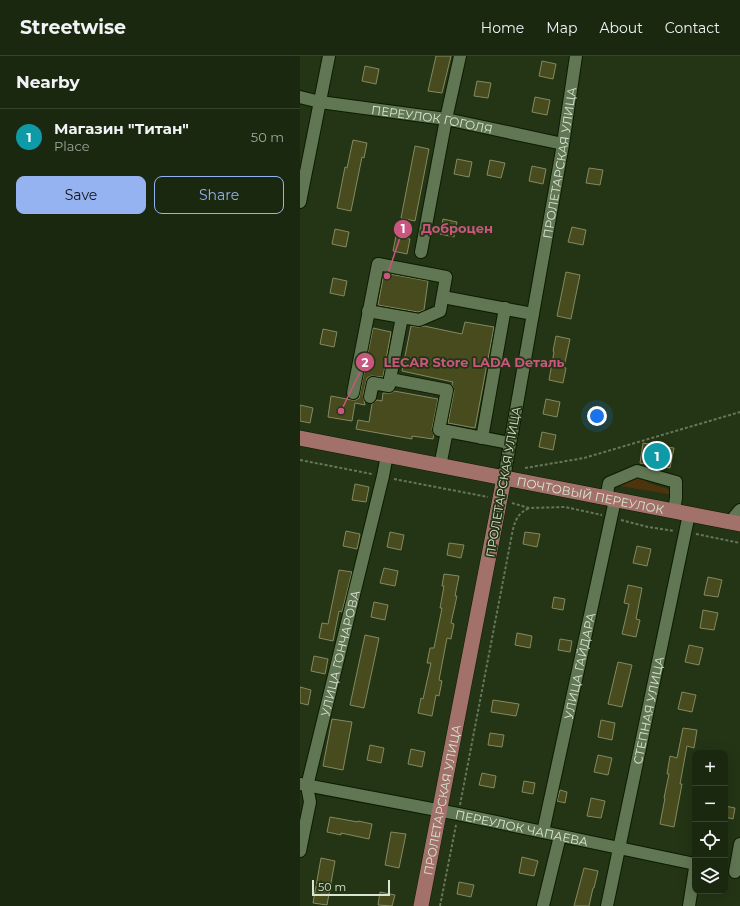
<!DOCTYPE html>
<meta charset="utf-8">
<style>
body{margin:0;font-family:Montserrat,sans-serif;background:#233019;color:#f1f3f6}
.controls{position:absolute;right:12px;bottom:12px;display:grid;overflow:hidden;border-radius:8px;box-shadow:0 4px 16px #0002}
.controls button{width:36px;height:36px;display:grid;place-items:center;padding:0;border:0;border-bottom:1px solid #384430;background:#1a2810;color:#f1f3f6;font:20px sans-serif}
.scale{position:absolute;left:12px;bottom:10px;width:78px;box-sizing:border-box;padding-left:4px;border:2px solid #d9e5d1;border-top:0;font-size:11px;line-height:14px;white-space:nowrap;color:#d9e5d1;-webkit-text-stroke:3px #233515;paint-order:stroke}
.you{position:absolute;left:297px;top:360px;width:14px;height:14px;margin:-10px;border:3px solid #fff;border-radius:50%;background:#1a73e8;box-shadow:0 0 0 6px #1a73e833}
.badge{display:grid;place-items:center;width:26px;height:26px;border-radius:50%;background:#95b2f1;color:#fff;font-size:13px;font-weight:700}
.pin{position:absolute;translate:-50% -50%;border:2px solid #fff;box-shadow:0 1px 4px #0006}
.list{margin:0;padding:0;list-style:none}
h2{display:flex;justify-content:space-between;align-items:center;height:52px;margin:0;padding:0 16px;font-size:17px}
h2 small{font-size:13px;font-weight:400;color:#9fa69f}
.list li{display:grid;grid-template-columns:26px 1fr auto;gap:12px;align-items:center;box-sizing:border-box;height:56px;padding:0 16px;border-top:1px solid #384430}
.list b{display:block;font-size:15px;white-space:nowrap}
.list p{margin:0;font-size:13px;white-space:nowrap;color:#9fa69f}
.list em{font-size:13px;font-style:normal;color:#9fa69f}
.actions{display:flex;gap:8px;padding:12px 16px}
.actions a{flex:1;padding:9px 0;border:1px solid #95b2f1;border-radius:8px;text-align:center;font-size:14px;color:#95b2f1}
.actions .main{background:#95b2f1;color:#111}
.icon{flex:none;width:22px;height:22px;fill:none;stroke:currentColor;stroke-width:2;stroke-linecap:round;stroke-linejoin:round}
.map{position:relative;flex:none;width:440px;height:850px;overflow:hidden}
header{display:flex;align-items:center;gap:24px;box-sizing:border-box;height:56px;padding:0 20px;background:#1a2810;border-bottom:1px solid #384430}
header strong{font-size:19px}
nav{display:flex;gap:22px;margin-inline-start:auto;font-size:14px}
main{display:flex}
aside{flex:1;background:#1a2810}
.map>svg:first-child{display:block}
.green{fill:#4e340e}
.building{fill:#474b1e;stroke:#848960}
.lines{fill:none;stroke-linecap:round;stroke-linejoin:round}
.minor-casing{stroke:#0b1c00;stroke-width:14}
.major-casing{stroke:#0b1c00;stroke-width:16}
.path{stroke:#67765b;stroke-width:2;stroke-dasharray:3 2;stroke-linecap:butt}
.minor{stroke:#617653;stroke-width:12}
.major{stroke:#a2716a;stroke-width:15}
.labels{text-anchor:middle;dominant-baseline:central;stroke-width:3.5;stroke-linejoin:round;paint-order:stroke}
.street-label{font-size:12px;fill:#d9e5d1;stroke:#233515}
.leader{fill:none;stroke:#c9567e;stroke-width:1.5}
.callout-dot{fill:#c9567e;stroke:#233515;stroke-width:1.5}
.mark-label{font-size:12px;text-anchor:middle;font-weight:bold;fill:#fff}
.callout-label{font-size:13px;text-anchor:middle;font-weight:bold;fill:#c9567e;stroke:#233515;stroke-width:3.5;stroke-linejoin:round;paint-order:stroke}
</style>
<header>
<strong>Streetwise</strong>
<nav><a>Home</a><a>Map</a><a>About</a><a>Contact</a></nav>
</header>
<main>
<aside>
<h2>Nearby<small></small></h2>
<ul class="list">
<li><span class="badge" style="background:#0f9aa8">1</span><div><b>Магазин &quot;Титан&quot;</b><p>Place</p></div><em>50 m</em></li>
</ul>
<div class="actions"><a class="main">Save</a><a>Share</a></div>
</aside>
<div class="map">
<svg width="440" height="850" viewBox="0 0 440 850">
<rect width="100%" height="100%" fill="#233515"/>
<path class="green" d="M340 420C350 433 367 427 374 439L314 429Z"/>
<path class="building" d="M136 0H151L142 37 128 35Z
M242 5 256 8 253 23 239 20Z
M65 10 79 13 76 28 62 25Z
M177 25 191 27 188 42 174 40Z
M235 41 250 44 247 59 232 56Z
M53 84 67 87 64 102 62 101 51 155 37 152 45 111 47 112Z
M115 90 129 93 115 165 101 162Z
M157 103 172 106 169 121 154 118Z
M190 104 205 107 201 122 187 119Z
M232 110 246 113 243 128 229 125Z
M289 112 303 114 300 129 286 127Z
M143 163 157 166 154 181 140 178Z
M272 171 286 174 283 189 268 186Z
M35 173 49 176 46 191 32 188Z
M96 180 110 183 107 198 93 195Z
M266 216 280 219 271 263 257 260Z
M84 217 128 225 124 254 118 256 78 249Z
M33 222 47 225 44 240 30 237Z
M165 266 194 271 175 372 148 367 154 335 152 328 153 326 102 315 111 270 118 271 124 270 162 278Z
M73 272 91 276 83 321 71 320 67 322 63 339 65 349 55 347 52 365 28 361 31 340 52 344H56L59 342Z
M23 273 37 276 34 291 20 288Z
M256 280 270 283 264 311 266 312 263 327 249 324 254 296 253 295Z
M94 335 138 343 132 373 134 379 133 383 112 380V383L56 373 58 364 69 366 72 348 77 344 82 345 83 337H91Z
M246 343 260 346 257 361 243 358Z
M0 349 13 352 10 367 0 365Z
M242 376 256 379 253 394 239 391Z
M343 387 374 392 370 412 340 407Z
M55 428 69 431 66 446 52 444Z
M46 475 60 478 57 493 43 490Z
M90 476 104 479 101 494 87 491Z
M225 476 240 478 237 491 223 488Z
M149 487 164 489 161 502 147 499Z
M337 490 351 493 347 510 333 507Z
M84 512 98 515 95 530 80 527Z
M39 514 52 516 42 556 39 555 33 585 19 582 22 567 28 568Z
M144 518 159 520 155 540H157L151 567 154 568 151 583 147 582 139 624 142 625 139 640 136 639 132 660 118 657 121 642 123 643 131 607H127L130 592H134L142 552H140L144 530H142Z
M408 521 422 524 418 541 404 539Z
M328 529 342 532 336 563 340 564 336 581 322 578 329 548 324 547Z
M254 541 265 543 263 554 252 552Z
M74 546 88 549 85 564 71 561Z
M403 554 418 557 414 574 400 572Z
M217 577 232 580 230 592 215 589Z
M65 579 79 582 64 652 50 649Z
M260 583 272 585 270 596 258 594Z
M389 589 403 592 399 609 385 606Z
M14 600 28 603 25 618 11 615Z
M318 606 332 609 322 651 308 648Z
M0 631 11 634 8 649 0 647Z
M382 636 396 639 392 656 378 653Z
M193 644 219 648 216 660 191 656Z
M32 663 52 666 43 714 23 710Z
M301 664 315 667 312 684 298 681Z
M383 672 397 674 394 692 387 690 380 728H382L374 771 360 768 365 742H364L369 718H367L370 700 377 702Z
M190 677 204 679 202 691 188 689Z
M70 689 84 692 81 707 67 704Z
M111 693 125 696 122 711 108 708Z
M298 699 312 702 308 719 294 716Z
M182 717 196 720 194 732 179 729Z
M224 725 235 727 233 738 222 736Z
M260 734 267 736 265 747 257 745Z
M291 742 305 745 301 762 287 760Z
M425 750 435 752 433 763 425 761Z
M30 761 58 766V765L72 768 69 783 41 777V779L27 776Z
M91 776 106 778 99 812 85 809Z
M222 801 238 805 234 820 219 817Z
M21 802 35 805 27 849 13 847Z
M284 812 298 815 294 832H293L289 850H274Z
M159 826 174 829 171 841 157 838Z
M80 836 95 839 92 850 78 849Z"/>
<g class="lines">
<defs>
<g id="minor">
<path id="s1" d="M0 41 20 46 146 63 263 88"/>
<path d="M0 146 29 0"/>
<path d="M121 196 146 63 160 0"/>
<path d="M143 241 233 258"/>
<path d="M68 255 102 261"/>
<path d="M53 337 78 208 146 221 140 255 119 264 102 261 90 323"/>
<path d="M70 341 73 327 89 330 90 323 147 334 139 374 147 375"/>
<path d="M182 382 205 252"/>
<path d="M140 410 147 375 210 387"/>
<path id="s2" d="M204 422 263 88 276 0"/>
<path d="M306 442 309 427 337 415 376 426V442L374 455"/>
<path d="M430 466 440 454"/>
<path id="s3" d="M0 728 158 758 395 808"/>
<path id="s4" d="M243 776 315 444"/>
<path id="s5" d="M0 795 10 746 7 730 83 420 87 399"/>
<path d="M435 816 440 788"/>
<path d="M243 850 260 780"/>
<path id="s6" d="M307 850 389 458"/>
<path d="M389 850 395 812"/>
</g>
<g id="major">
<path id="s7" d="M0 382 440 468"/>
<path id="s8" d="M121 850 204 422"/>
</g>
</defs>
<use href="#minor" class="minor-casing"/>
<use href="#major" class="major-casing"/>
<path class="path" d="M0 404 72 418
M225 412 284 402 440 356
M94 423 188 441
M212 447 229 452 265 451 302 459
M321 464 348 471 374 475
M396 478 440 487
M160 749 213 473C216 462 219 457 229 452
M140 850 156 769"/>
<use href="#minor" class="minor"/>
<use href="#major" class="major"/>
</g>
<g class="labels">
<g class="street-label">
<text stroke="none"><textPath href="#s1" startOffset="134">ПЕРЕУЛОК ГОГОЛЯ</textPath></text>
<text stroke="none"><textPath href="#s2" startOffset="320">ПРОЛЕТАРСКАЯ УЛИЦА</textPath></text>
<text transform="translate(203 426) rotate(-80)">ПРОЛЕТАРСКАЯ УЛИЦА</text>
<text stroke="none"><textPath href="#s7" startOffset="296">ПОЧТОВЫЙ ПЕРЕУЛОК</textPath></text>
<text stroke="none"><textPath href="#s5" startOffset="203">УЛИЦА ГОНЧАРОВА</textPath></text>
<text stroke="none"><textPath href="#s4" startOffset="170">УЛИЦА ГАЙДАРА</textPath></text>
<text stroke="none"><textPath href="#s6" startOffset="200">СТЕПНАЯ УЛИЦА</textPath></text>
<text stroke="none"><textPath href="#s8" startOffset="108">ПРОЛЕТАРСКАЯ УЛИЦА</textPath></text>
<text stroke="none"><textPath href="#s3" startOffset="226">ПЕРЕУЛОК ЧАПАЕВА</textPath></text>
</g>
</g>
<path class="leader" d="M87 220L103 173M41 355L65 306"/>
<g class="callout-dot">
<circle cx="87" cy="220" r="4"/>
<circle cx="41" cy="355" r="4"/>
<circle cx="103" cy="173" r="10"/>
<circle cx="65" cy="306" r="10"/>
</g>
<g class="mark-label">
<text x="103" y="177">1</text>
<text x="65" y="311">2</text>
</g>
<g class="callout-label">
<text x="157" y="177">Доброцен</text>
<text x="174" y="311">LECAR Store LADA Dеталь</text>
</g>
</svg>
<div class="controls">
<button>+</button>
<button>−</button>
<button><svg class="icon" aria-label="locate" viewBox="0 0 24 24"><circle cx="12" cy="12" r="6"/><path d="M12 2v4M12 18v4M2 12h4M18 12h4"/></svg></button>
<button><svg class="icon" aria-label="layers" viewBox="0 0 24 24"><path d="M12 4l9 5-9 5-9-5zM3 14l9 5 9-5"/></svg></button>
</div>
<div class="scale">50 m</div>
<div class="you"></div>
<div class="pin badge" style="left:357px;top:400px;background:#0f9aa8">1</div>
</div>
</main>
